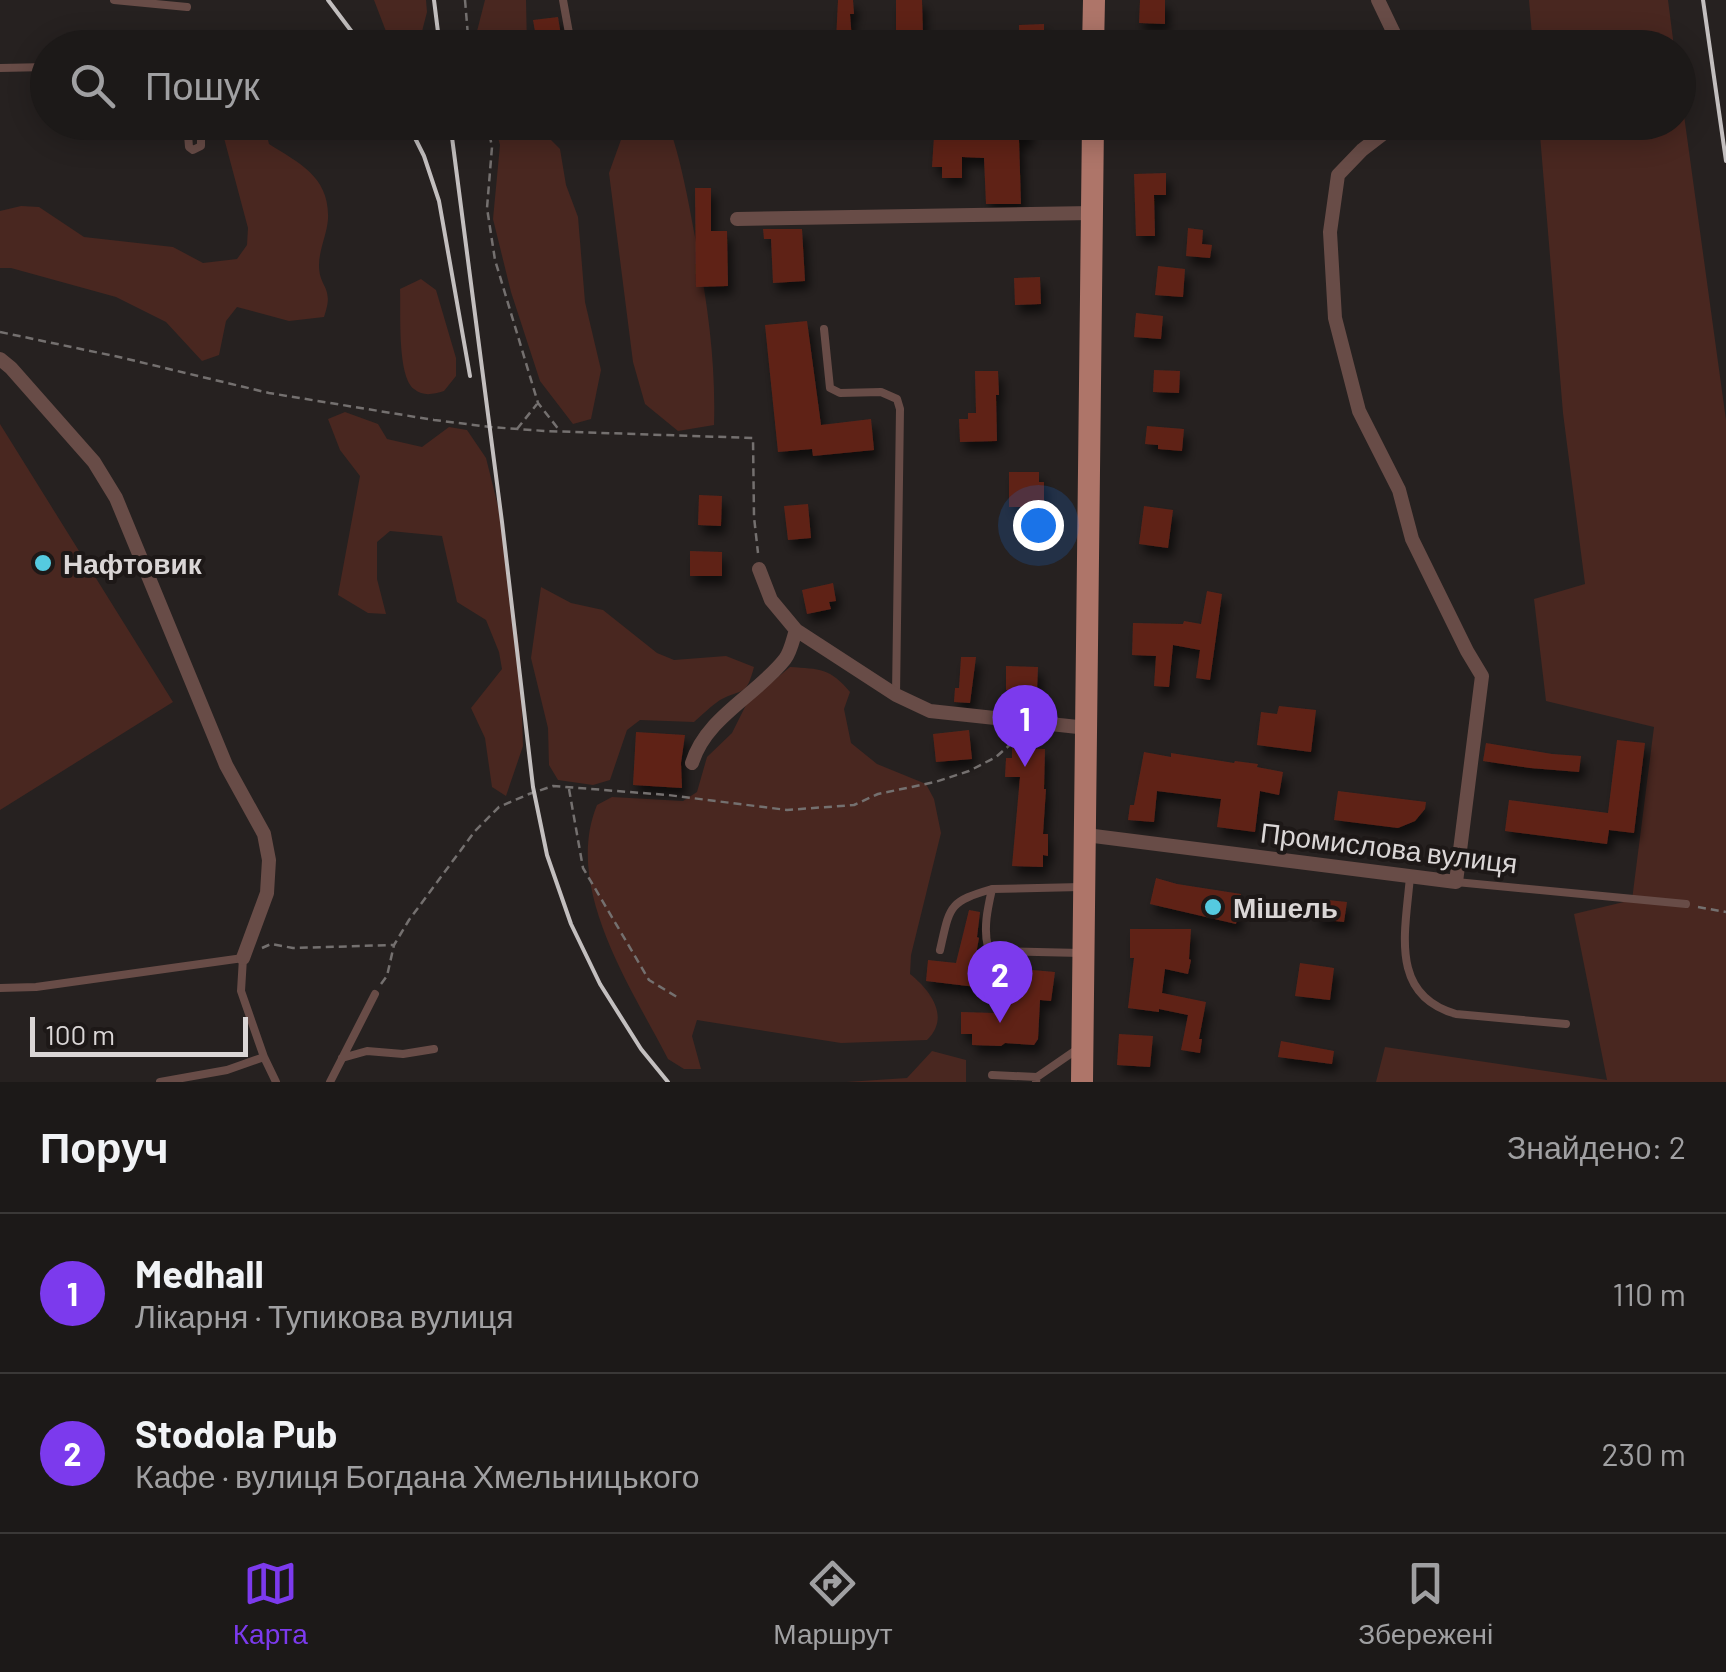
<!DOCTYPE html>
<html lang="uk">
<meta charset="utf-8">
<style>
body{margin:0;font-family:Barlow,sans-serif;background:#252221;color:#f1f3f6}
.scale{position:absolute;left:30px;bottom:25px;width:218px;box-sizing:border-box;padding-left:10px;border:5px solid #dad6d6;border-top:0;font-size:28px;line-height:35px;white-space:nowrap;color:#dad6d6;-webkit-text-stroke:8px #1d1817;paint-order:stroke}
.you{position:absolute;left:1038px;top:525px;width:35px;height:35px;margin:-25px;border:8px solid #fff;border-radius:50%;background:#1a73e8;box-shadow:0 0 0 15px #1a73e833}
.badge{display:grid;place-items:center;width:65px;height:65px;border-radius:50%;background:#7c3aed;color:#fff;font-size:32px;font-weight:700}
.pin{position:absolute;translate:-50% -82px;filter:drop-shadow(0 2px 5px #0008)}
.pin::after{content:'';position:absolute;top:52px;width:35px;height:30px;background:inherit;clip-path:polygon(0 0,100% 0,50% 100%)}
.list{margin:0;padding:0;list-style:none}
h2{display:flex;justify-content:space-between;align-items:center;height:130px;margin:0;padding:0 40px;font-size:42px}
h2 small{font-size:32px;font-weight:400;color:#a0a0a2}
.list li{display:grid;grid-template-columns:65px 1fr auto;gap:30px;align-items:center;box-sizing:border-box;height:160px;padding:0 40px;border-top:2px solid #3a3837}
.list b{display:block;font-size:38px;white-space:nowrap}
.list p{margin:0;font-size:32px;white-space:nowrap;color:#a0a0a2}
.list em{font-size:32px;font-style:normal;color:#a0a0a2}
.icon{flex:none;width:55px;height:55px;fill:none;stroke:currentColor;stroke-width:2;stroke-linecap:round;stroke-linejoin:round}
.map{position:relative;flex:none;width:1726px;height:1082px;overflow:hidden}
.search{position:absolute;background:#1c1918;box-shadow:0 5px 25px #0003;left:30px;right:30px;top:30px;height:110px;display:flex;align-items:center;gap:25px;box-sizing:border-box;padding:0 35px;border-radius:55px;color:#a0a0a2;font-size:38px}
.sheet{height:450px;background:#1c1918}
nav{display:flex;justify-content:space-around;align-items:center;box-sizing:border-box;height:140px;border-top:2px solid #3a3837;background:#1c1918;font-size:28px;color:#a0a0a2}
nav a{display:grid;justify-items:center;gap:5px}
nav .on{color:#7c3aed}
.map>svg:first-child{display:block}
.green{fill:#492720}
.building{fill:#5e2419;filter:url(#shadow)}
.lines{fill:none;stroke-linecap:round;stroke-linejoin:round}
.path{stroke:#74706f;stroke-width:2.5;stroke-dasharray:8 5;stroke-linecap:butt}
.service{stroke:#684c47;stroke-width:8}
.minor{stroke:#684c47;stroke-width:14}
.primary{stroke:#ae7569;stroke-width:22}
.rail{stroke:#c3bfbf;stroke-width:4}
.poi-dot{fill:#55cae0;stroke:#1d1817;stroke-width:4}
.labels{text-anchor:middle;dominant-baseline:central;stroke-width:8;stroke-linejoin:round;paint-order:stroke}
.poi-label{font-size:28px;font-weight:bold;fill:#dad6d6;stroke:#1d1817;text-anchor:start}
.street-label{font-size:28px;fill:#dad6d6;stroke:#1d1817}
</style>
<div class="map">
<svg width="1726" height="1082" viewBox="0 0 1726 1082">
<defs>
<filter id="shadow"><feDropShadow dx="4.5" dy="8" stdDeviation="5" flood-color="#0009"/></filter>
</defs>
<rect width="100%" height="100%" fill="#262120"/>
<path class="green" d="M374 0H426L427 12 418 47H392Z
M485 0H526L527 47H477L475 39Z
M1529 0H1668L1674 47H1533Z
M1679 79 1726 420V1082H1376L1385 1047 1607 1080 1574 914 1632 900 1654 727 1546 701 1534 599 1585 584 1563 413 1539 123 1678 122Z
M220 123H264L269 144C299 163 330 177 328 219 327 234 319 250 319 265 319 289 335 286 324 317L289 321 237 307 226 321 219 355 202 361 166 322 116 297 11 268H0V211L21 206 39 207 84 237 173 247 203 263 237 259 247 245 248 228Z
M494 123H538L539 128 560 149 566 185 578 217 585 302 601 370 591 419 573 424 540 381 511 292 493 219 500 145Z
M627 123H668C681 160 688 199 695 237 707 300 716 361 714 425L678 431 645 404 633 362 609 173Z
M421 279 436 290 456 358V376L444 391C433 394 424 397 414 389 397 376 401 312 400 289Z
M345 412 378 424 387 439 422 447 449 427 467 430 486 458 502 522 520 654 523 746 506 796 492 787 485 738 471 708 502 669 499 652 486 620 457 602 442 536 390 531 377 542V579L386 614 368 613 338 595 360 476 340 450 328 419Z
M0 424 173 702 0 810Z
M541 587 571 603 603 610 657 653 674 660 726 656 754 667C746 697 743 688 720 700 711 706 702 715 694 722L640 720 627 730 610 780 593 785 558 780 549 765 548 728 531 658Z
M790 667C820 669 830 668 850 692L844 709 851 743 877 764 926 784 934 799 941 833 911 955 910 974C930 990 951 1017 927 1040L841 1043 697 1020 692 1036 701 1069H684L668 1059C631 987 563 888 597 805L612 797 683 801 697 792 707 757 732 733 747 703Z
M932 1051 966 1060V1082H846L907 1078Z"/>
<path class="building" d="M838 0H853L854 14H850L852 40 836 41Z
M896 0H922L923 36H896Z
M1140 0H1165V24L1139 23Z
M558 17 563 48H538L533 20Z
M1044 24V48H1019V25Z
M945 122H1029L1028 140H1019L1021 204H986L984 158 962 157V178H942V167H932L934 136H944Z
M1166 173V195H1154L1155 236H1136L1134 174Z
M695 188H711V231H727L728 286 696 287Z
M1188 228 1203 230 1202 244 1212 245 1210 258 1186 256Z
M763 229H802L805 281 773 283 771 239H764Z
M1158 266 1185 269 1183 297 1155 295Z
M1040 277 1041 304 1015 305 1014 278Z
M1136 313 1163 316 1161 339 1134 337Z
M807 321 821 425 871 419 874 450 813 456 812 449 778 452 765 325Z
M1154 370 1180 371 1179 393 1153 392Z
M975 371H998L999 395H996L997 441 960 442 959 419H968V413H976Z
M1147 426 1184 429 1182 451 1158 449V445L1145 444Z
M1009 472H1039V482H1044V507H1009Z
M699 495 722 496 721 526 698 525Z
M808 504 811 538 788 540 784 506Z
M1144 506 1173 510 1168 548 1139 544Z
M690 551 722 552V576H690Z
M833 583 836 601 829 602 831 609 807 614 802 590Z
M1207 591 1222 594 1210 680 1196 678 1200 650 1173 645 1169 687 1154 686 1156 656 1132 655 1133 623 1183 624 1184 621 1201 624Z
M961 657H976L970 703 954 702 955 688H959Z
M1006 666 1038 667 1037 691 1006 690Z
M1279 706 1316 710 1311 752 1257 745 1261 712 1277 714Z
M969 730 972 759 936 762 933 734Z
M636 732 685 735 681 763 682 788 633 785Z
M1617 740 1645 743 1634 833 1609 830 1607 844 1505 831 1509 800 1608 813Z
M1486 743 1552 754 1581 756 1579 772 1530 768 1483 761Z
M1012 748 1045 749 1044 789H1046L1043 834H1048V856L1043 855V867L1012 866 1020 777H1005L1006 758H1012Z
M1144 752 1171 757V753L1234 763 1235 761 1258 764 1257 767 1283 772 1279 795 1260 791 1255 832 1217 827 1221 799 1157 791 1154 822 1128 820 1130 805H1134Z
M1338 791 1426 802 1425 809 1415 821 1398 828 1334 820Z
M1156 878 1177 884 1241 894 1236 924 1150 904Z
M1318 899 1347 902 1344 922 1315 919Z
M969 910 980 912 977 937 979 938 974 965 1055 972 1051 1001 1040 1000 1038 1039 1034 1045 1005 1043 1001 1046 972 1045V1034H961V1012L996 1013 1018 992 926 981 928 960 956 963Z
M1130 929H1191L1189 959 1191 960 1188 974 1165 969 1162 993 1206 1002 1199 1039H1202L1200 1053 1181 1050 1188 1015 1159 1009V1012L1128 1008 1134 958H1130Z
M1300 963 1334 968 1330 1000 1295 996Z
M1119 1034 1153 1036 1150 1067 1117 1065Z
M1281 1041 1334 1051 1332 1064 1278 1057Z"/>
<g class="lines">
<path class="path" d="M465 0 469 48
M487 122 492 147 487 208 495 260 538 403 560 431
M0 332 119 357 269 393 434 420 490 427 545 431 753 438 754 517 758 553
M517 429 537 404
M569 789 583 868 649 980 677 997
M1698 907 1726 912
M262 948 271 944 293 948 393 945
M381 984 387 976 394 945 409 920 475 831 499 807 529 794 553 786 668 795 787 810 854 805 878 794 935 782 969 771 996 757 1019 737"/>
<path class="service" d="M114 0 187 7
M563 0 571 44 615 41
M0 68 48 67
M187 122 189 147 193 150 201 146V122
M824 329 830 388 840 393 881 392 897 399 900 409 896 695
M1410 876C1406 929 1388 995 1456 1014L1566 1024
M1456 882 1686 904
M1081 887 992 889C988 907 983 928 988 947L997 951 1081 953
M940 950C950 906 948 902 992 889
M0 988 36 987 243 958 241 991 264 1057
M342 1058 367 1051 403 1054 434 1049
M992 1075 1037 1077
M160 1082 227 1070 264 1057 276 1082
M330 1082 375 994
M1036 1082 1037 1077 1079 1048"/>
<path class="minor" d="M1378 0 1401 48
M737 219 1092 213
M0 359 11 368 94 462 116 498 226 765 264 834 269 860 267 893 243 958
M759 569 771 600 796 630 896 695 930 711 1087 728
M692 763C706 717 757 695 785 659 791 651 793 639 796 630
M1086 835 1456 882 1482 676 1467 651 1412 539 1399 490 1359 411 1335 318 1330 232 1338 175 1362 150 1388 130 1392 122"/>
<path class="primary" d="M1093 48 1094 0
M1082 1082 1093 122"/>
<path class="rail" d="M328 0 364 48
M434 0 440 48
M1703 0 1726 161
M407 122 424 156 439 201 470 376
M450 122 502 522 533 787 547 855 571 924 600 984 641 1049 668 1082"/>
</g>
<g class="poi-dot">
<circle cx="43" cy="563" r="10"/>
<circle cx="1213" cy="907" r="10"/>
</g>
<g class="labels">
<g class="poi-label">
<text x="63" y="563">Нафтовик</text>
<text x="1233" y="907">Мішель</text>
</g>
<g class="street-label">
<text transform="translate(1389 847) rotate(7)">Промислова вулиця</text>
</g>
</g>
</svg>
<div class="scale">100 m</div>
<div class="you"></div>
<div class="pin badge" style="left:1025px;top:767px">1</div>
<div class="pin badge" style="left:1000px;top:1023px">2</div>
<div class="search"><svg class="icon" aria-label="search" viewBox="0 0 24 24"><circle cx="10" cy="10" r="6"/><path d="M15 15l6 6"/></svg>Пошук</div>
</div>
<section class="sheet">
<h2>Поруч<small>Знайдено: 2</small></h2>
<ul class="list">
<li><span class="badge">1</span><div><b>Medhall</b><p>Лікарня · Тупикова вулиця</p></div><em>110 m</em></li>
<li><span class="badge">2</span><div><b>Stodola Pub</b><p>Кафе · вулиця Богдана Хмельницького</p></div><em>230 m</em></li>
</ul>
</section>
<nav>
<a class="on"><svg class="icon" aria-label="map" viewBox="0 0 24 24"><path d="M3 6l6-2 6 2 6-2v14l-6 2-6-2-6 2zM9 4v14M15 6v14"/></svg>Карта</a>
<a><svg class="icon" aria-label="directions" viewBox="0 0 24 24"><path d="M12 3l9 9-9 9-9-9zM9 14v-3h6M13 9l2 2-2 2"/></svg>Маршрут</a>
<a><svg class="icon" aria-label="saved" viewBox="0 0 24 24"><path d="M7 4h10v16l-5-4-5 4z"/></svg>Збережені</a>
</nav>
